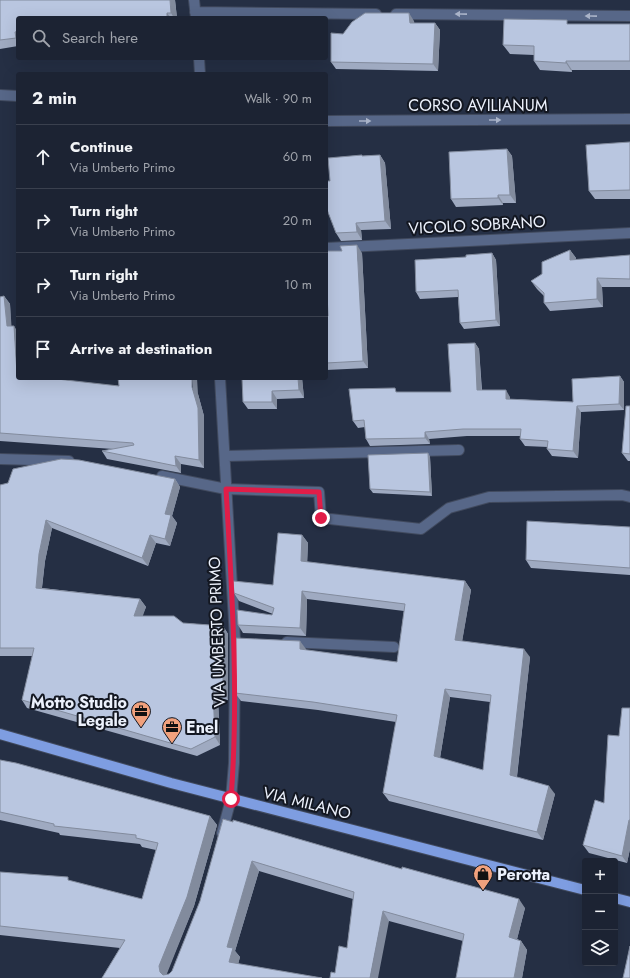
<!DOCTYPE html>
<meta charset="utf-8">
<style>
body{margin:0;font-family:Jost,sans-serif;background:#292f3f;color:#f1f3f6}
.controls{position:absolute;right:12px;bottom:12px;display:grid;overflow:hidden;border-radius:4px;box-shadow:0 4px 16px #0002}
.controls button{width:36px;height:36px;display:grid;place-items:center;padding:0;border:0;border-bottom:1px solid #3a404e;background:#1c2333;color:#f1f3f6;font:20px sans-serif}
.stop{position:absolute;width:12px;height:12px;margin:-9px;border:3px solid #e11d48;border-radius:50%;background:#fff}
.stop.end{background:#e11d48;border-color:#fff;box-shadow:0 1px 4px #0008}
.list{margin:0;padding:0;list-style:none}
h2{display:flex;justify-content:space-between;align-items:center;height:52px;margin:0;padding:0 16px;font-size:17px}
h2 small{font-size:13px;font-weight:400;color:#a0a4ac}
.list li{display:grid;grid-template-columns:26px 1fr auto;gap:12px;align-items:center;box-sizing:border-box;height:64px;padding:0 16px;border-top:1px solid #3a404e}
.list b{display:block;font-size:15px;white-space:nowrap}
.list p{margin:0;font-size:13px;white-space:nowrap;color:#a0a4ac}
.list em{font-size:13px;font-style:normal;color:#a0a4ac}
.icon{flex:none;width:22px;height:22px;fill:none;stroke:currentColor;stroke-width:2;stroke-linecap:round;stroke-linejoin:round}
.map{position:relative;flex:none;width:630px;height:978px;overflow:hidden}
.search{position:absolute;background:#1c2333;box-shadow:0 4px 16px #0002;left:16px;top:16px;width:312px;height:44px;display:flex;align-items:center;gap:10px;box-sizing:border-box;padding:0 14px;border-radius:4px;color:#a0a4ac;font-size:15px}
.panel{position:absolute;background:#1c2333;box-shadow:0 4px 16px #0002;left:16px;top:72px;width:312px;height:308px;border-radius:4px}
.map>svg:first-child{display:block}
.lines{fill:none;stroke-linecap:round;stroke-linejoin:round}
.minor-casing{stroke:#414a5e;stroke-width:12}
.major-casing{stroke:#414a5e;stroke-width:12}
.minor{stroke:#576788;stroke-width:10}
.major{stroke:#7e9de1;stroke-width:10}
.wall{fill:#9faac1;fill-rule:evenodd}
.shaded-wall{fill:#828b9d}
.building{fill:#b9c6e0;stroke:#828b9d;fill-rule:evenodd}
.oneway{fill:#a9b3c8}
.route{stroke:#e11d48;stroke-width:5}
.labels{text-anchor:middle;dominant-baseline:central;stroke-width:4;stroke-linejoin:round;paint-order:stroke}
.street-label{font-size:16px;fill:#ecf1fc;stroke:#131721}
.poi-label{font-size:16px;font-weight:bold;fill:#ecf1fc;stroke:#131721;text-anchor:start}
</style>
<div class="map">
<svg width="630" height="978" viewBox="0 0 630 978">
<rect width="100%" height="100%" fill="#252f44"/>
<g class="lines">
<defs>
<path id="minor" d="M194 0 196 18
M195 12 376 14
M396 14 630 16
M199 58 200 74
M0 95 18 96
M326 121 630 119
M326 248 630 233
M220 378 235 639 234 763 231 799 222 833
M226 456 459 450
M0 459 69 461
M162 476 226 489 319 492 321 518 421 529 449 508 489 497 622 495 630 497
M287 642 394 647"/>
<path id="major" d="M0 734 171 783 585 890
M615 898 630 902"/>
</defs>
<use href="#minor" class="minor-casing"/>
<use href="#major" class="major-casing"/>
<use href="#minor" class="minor"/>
<use href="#major" class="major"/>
</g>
<path class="wall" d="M0 0H175L177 18H18V46L0 49Z
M414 21V23H435L440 30 438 71 336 69 331 62Z
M569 24H630V70H572V72L540 70 534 61V55L510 54 503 45Z
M630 142V199H595L589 191Z
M507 149 512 156 516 203H503V205L456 207 451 199Z
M380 155 385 163 391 229 361 230 362 240 341 241 336 233 330 181 363 156Z
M570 250 576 258V260L630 255V287H602L603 307 550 311 544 303V296L537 289 531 281 542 274Z
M362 253 368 368 326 370V316H328Z
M492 253 496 260 500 326 464 329 460 323 458 297 420 299 416 292 466 257Z
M4 296 10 304 11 326 18 378 119 386 198 394 204 416V468L181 464V473L107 459 102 451 113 449 0 441V297Z
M475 343 479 349 482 390 510 397V399L573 402 620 376 624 382V410L581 412 578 458 552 456 547 449 548 447 525 446 520 439V436H467L429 439 430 444 370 446 366 439 365 427 358 428 353 421 398 392H451Z
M302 378 304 398 277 399V409H248L243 402Z
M630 406V461H628L622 453Z
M428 453 430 457 432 496 373 493 370 489Z
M175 479 180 487 172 516 177 523 170 546 156 543 148 566 52 528 45 561 42 588 140 599 146 607 142 616 183 623 223 626 228 634V700L218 698 220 745 197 756 27 708 22 700 33 656H0V485Z
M630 527V575L531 568 526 560Z
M302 535 308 543 307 562 465 581 471 590 462 641 530 657 517 777 555 794 543 840 389 801 383 793 396 722 318 710 241 701 235 693 306 649V650L397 662 404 611 307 599 306 636 243 633 238 625 272 615 273 614 239 601 234 593 273 585ZM450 697 490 702 483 770 440 758Z
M630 708V849L627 863 589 853 583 845 604 803 619 736Z
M0 760 210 816 217 825 194 906 166 974H169L172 971 200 901 223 819 525 908 517 939 521 941 527 950 522 978H456L463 941 389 921 335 973 347 948 353 899 259 871 235 951 240 957 238 964 322 978H102L120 948 0 935V872L71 881 142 899 156 850 142 847 140 844 60 835 59 833 0 820Z"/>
<path class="shaded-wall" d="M170 0H175L177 18H174L171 13Z
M167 13 171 18H167Z
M409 13 414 21 416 30 410 23Z
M435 23 440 30 438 71 433 64Z
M15 32 18 35V41L16 38Z
M566 61 572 70V72L566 63Z
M507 149 512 156 516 203 510 195Z
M380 155 385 163 391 229 385 221Z
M498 195 503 203V205L498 198Z
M356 223 361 230 362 240 357 232Z
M357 245 362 253 368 368 363 361Z
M570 250 576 258V269L570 260Z
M492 253 496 260 500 326 496 320Z
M597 278 602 287 603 307 597 299Z
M4 296 10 304 12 333 7 326Z
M14 326 18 332V376L17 374Z
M475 343 479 349 482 397 477 390Z
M620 376 624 382V410L619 404Z
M192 378H197L198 394 204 416V468L199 460Z
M298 378H302L304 398 299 390Z
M506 390 510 397V405L506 399Z
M272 391 277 399V409L272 402Z
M577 406 581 412 578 458 573 451Z
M425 432 429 439 430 444 425 438Z
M428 453 430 457 432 496 430 492Z
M175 456 181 464V473L176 466Z
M175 479 180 487 172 516 177 523 170 546 165 539V514Z
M46 520 52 528 45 561 41 595 36 588 39 554Z
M150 535 156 543 148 566 142 558Z
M302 535 308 543 307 569 301 561Z
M465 581 471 590 461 648 455 640Z
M302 591 307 599 306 636 300 628Z
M140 599 146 607 140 624 134 616Z
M223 626 228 634V700L223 692Z
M300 641 306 649 305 657 300 649Z
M524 649 530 657 516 784 510 775Z
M445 689 450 697 439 764 434 756Z
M213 690 218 698 220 745 215 737Z
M549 786 555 794 543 840 537 832Z
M210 816 217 825 194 906 166 976V978L160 972 159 966Z
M629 820 630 821V849L627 863 622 856Z
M252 861 259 871 235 951 240 957 236 972 229 962 227 947Z
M519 899 525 908 515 947 509 937Z
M383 911 389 921 378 978H370Z
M521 941 527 950 522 978H514Z"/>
<path class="building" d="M0 0H170L171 13H167V18H18V31L15 32 16 38 0 40Z
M365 13H409L410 23H435L433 64 331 62V33L343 34 352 22Z
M504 19 567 20V24H630V61H566V63L534 61V46L503 45Z
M630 142V190L589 191 586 145Z
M507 149 510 195H498V198L451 199 449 152Z
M362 155V156L380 155 385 221 356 223 357 232 336 233 326 207V181H330L328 158Z
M357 245 363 361 326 363V316H328L326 270V251H342L340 246Z
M570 250V260L630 255V279L597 278V299L544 303V293L531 281 542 274V262Z
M492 253 496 320 460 323 458 290 416 292 415 260 466 257V255Z
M4 296 7 326H14L17 374 18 375V378H48L119 386 118 378H192V387L198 408 199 460 175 456 176 466 102 451 134 445 133 443 0 433V297Z
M475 343 477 390H506V399L573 402 572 379 620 376 619 404 577 406 573 451 547 449 548 441 520 439 521 429H463L425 432V438L366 439 364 420 353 421 349 389 395 388 396 392H451L448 344Z
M242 378H298L299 390 272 391V402H243Z
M626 406H630V454L622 453Z
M428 453 430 492 370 489 368 455Z
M61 459 79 460 175 479 165 514 171 515 165 539 150 535 142 558 46 520 39 554 36 588 140 599 134 616H174L183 623 223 626V692L213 690 215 737 191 749 22 700 34 648H0V485L8 483 13 469Z
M527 521 630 527V568L526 560Z
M278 533 302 535 301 561 465 581 455 640 524 649 510 775 549 786 537 832 383 793 397 715 313 702 235 693 236 638 300 641V649L397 662 405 604 302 591 300 628 238 625 237 610 272 615 274 608 234 593 233 581 273 585ZM445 689 491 695 483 770 434 756Z
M622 708H630V820H629L622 856 583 845 595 800 604 803 608 735 619 736Z
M0 760 16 763 210 816 187 897 159 966 160 972 163 975 169 974 172 971 200 901 223 819 233 822V820L402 869V867L519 899 509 937 521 941 514 978H456L464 934 383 911 370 978H330L331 972 335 973 339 946 347 948 354 892 252 861 227 947 233 948 229 962 322 978H102L125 940 0 926V872L68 877V880L142 899 158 843 136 838V835L54 826V824L0 812Z
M630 946V978H623Z"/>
<defs><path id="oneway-solid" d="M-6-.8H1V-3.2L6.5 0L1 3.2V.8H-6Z"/></defs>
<g class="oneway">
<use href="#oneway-solid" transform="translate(461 14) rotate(-179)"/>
<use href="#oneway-solid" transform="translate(591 16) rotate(-179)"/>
<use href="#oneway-solid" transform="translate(495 120)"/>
<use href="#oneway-solid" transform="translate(365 121)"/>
</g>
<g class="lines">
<path class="route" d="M231 799C239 695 232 592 226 489L319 492 321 518"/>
</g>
<defs>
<symbol id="office-pin" viewBox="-11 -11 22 30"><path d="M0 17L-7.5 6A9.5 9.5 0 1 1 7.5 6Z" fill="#f1a17d" stroke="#131721"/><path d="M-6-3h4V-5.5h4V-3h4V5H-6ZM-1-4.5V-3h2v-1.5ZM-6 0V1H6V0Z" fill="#111"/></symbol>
<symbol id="shop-pin" viewBox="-11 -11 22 30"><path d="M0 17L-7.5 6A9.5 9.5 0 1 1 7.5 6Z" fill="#f1a17d" stroke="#131721"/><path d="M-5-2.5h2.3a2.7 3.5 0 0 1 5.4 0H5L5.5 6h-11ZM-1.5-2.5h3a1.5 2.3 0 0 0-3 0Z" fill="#111"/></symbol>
</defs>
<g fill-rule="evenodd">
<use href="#office-pin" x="130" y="700" width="22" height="30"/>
<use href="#office-pin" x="161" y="716" width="22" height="30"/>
<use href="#shop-pin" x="472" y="863" width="22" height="30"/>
</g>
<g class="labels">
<g class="street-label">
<text x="478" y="105">CORSO AVILIANUM</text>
<text transform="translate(477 225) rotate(-3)">VICOLO SOBRANO</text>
<text transform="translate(217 632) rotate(-92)">VIA UMBERTO PRIMO</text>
<text transform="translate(307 803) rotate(14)">VIA MILANO</text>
</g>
<g class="poi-label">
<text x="127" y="702" text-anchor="end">Motto Studio<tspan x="127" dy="18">Legale</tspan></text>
<text x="186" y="727">Enel</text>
<text x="497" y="874">Perotta</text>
</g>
</g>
</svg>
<div class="controls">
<button>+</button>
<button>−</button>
<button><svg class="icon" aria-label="layers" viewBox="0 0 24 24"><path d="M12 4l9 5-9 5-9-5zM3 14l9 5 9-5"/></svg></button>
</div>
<div class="stop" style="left:231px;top:799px"></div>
<div class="stop end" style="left:321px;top:518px"></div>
<div class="search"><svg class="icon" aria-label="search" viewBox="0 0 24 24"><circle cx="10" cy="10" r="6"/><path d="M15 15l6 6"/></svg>Search here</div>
<section class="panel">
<h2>2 min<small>Walk · 90 m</small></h2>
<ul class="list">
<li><svg class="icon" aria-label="ahead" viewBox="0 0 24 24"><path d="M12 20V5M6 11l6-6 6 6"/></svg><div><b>Continue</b><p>Via Umberto Primo</p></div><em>60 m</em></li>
<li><svg class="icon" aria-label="right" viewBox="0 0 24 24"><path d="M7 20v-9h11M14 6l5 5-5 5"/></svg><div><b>Turn right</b><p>Via Umberto Primo</p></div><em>20 m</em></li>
<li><svg class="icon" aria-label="right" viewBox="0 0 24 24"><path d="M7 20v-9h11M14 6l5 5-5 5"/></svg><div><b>Turn right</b><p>Via Umberto Primo</p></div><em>10 m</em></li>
<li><svg class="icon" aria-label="arrive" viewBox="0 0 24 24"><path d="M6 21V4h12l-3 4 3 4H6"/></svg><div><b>Arrive at destination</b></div></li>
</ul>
</section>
</div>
